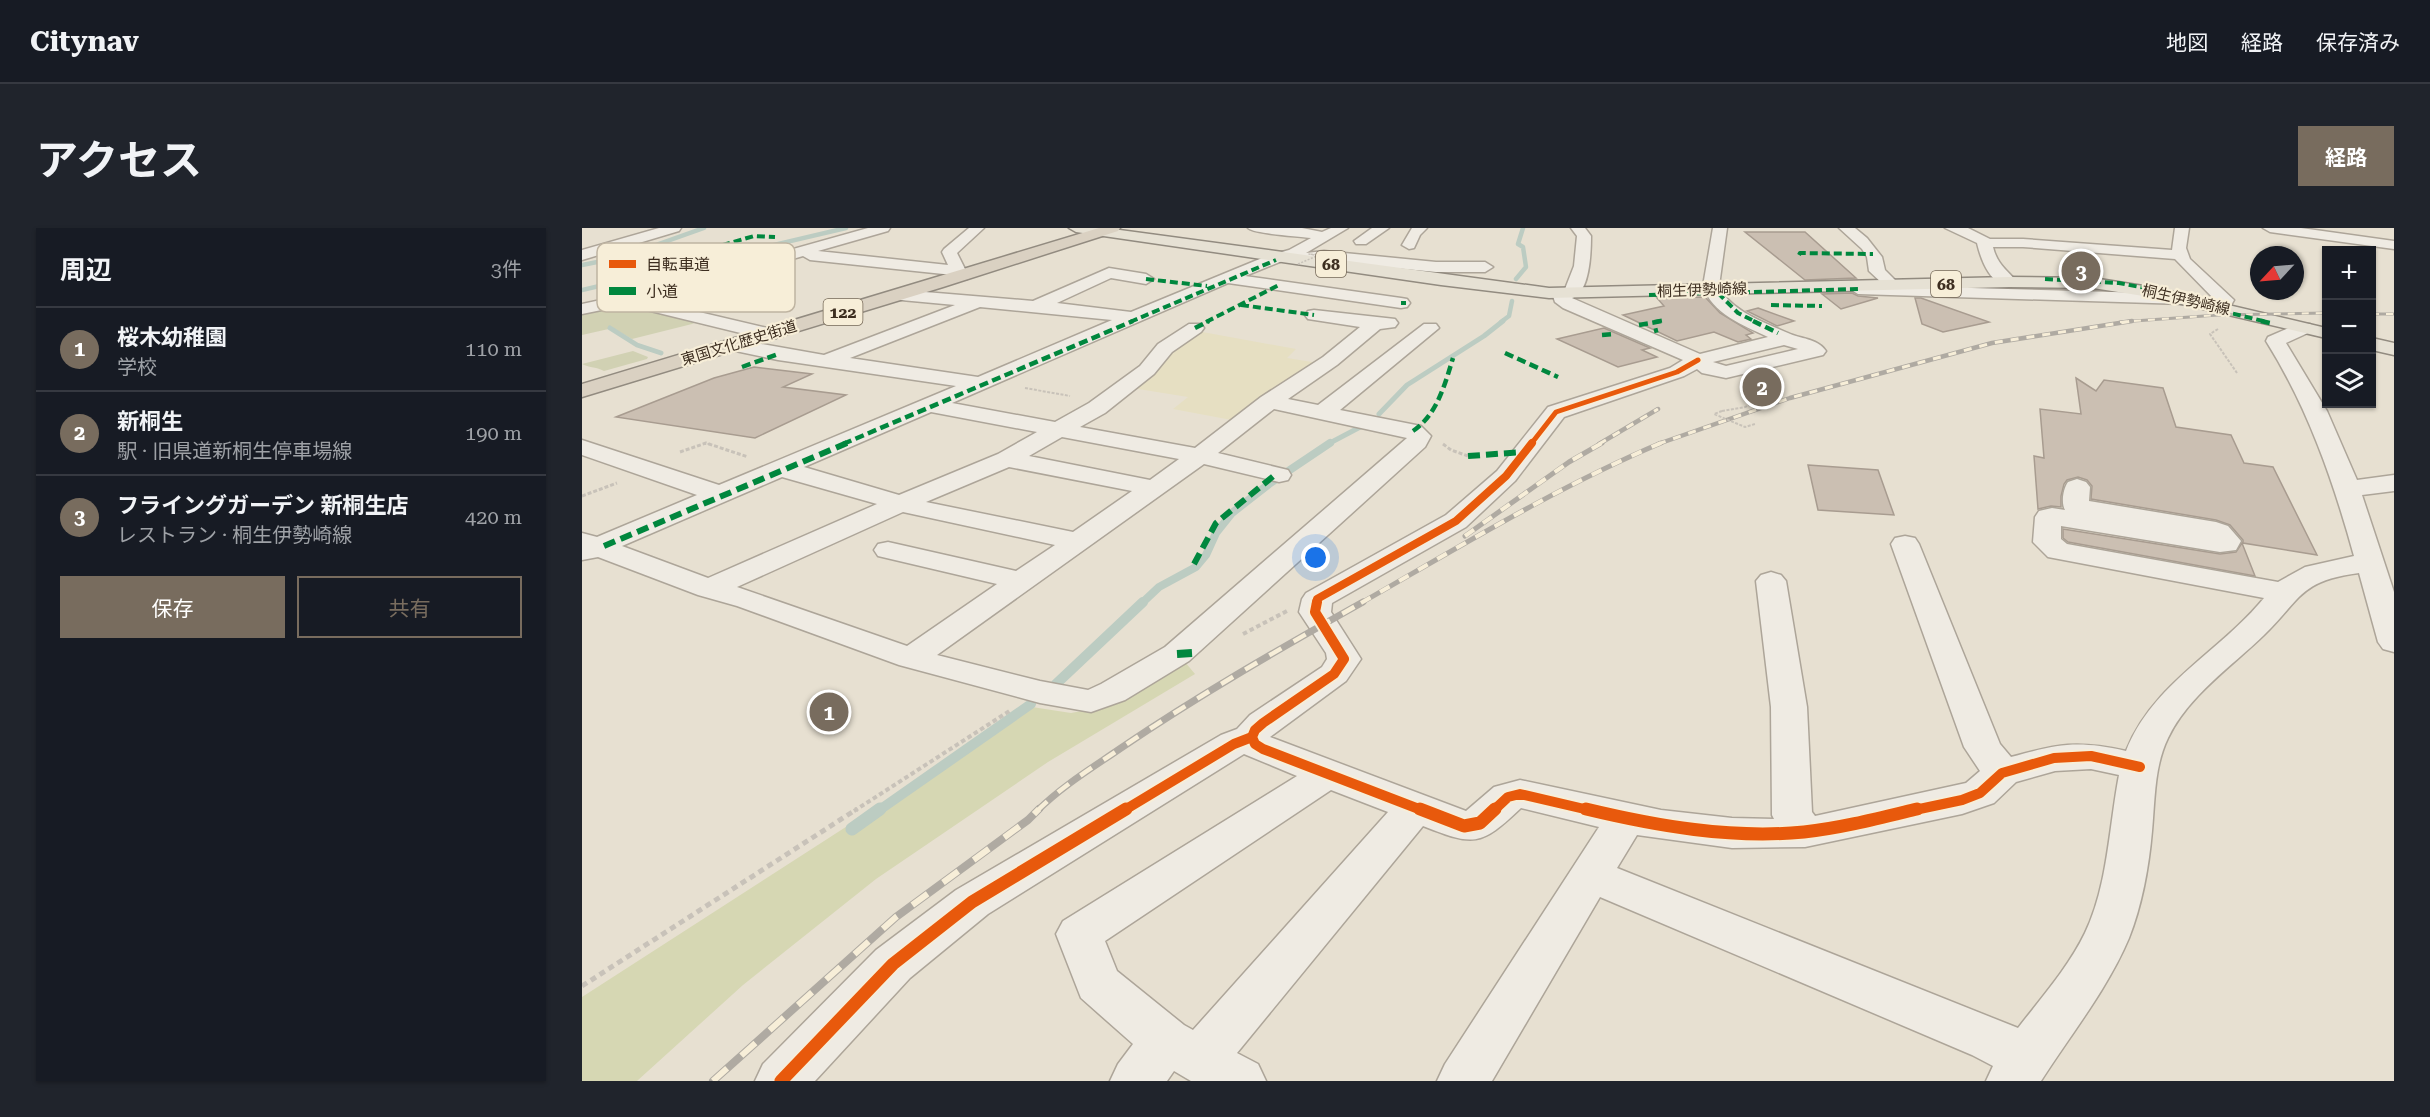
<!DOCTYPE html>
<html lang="ja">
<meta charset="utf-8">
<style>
body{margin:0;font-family:"Roboto Serif","Noto Sans JP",serif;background:#20242c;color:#f1f3f6}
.controls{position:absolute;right:18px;top:18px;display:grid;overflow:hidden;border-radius:0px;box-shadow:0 2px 4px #0004}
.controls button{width:54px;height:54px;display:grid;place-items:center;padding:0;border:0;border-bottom:2px solid #363941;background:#171b24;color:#f1f3f6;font:30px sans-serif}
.compass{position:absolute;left:1668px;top:18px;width:54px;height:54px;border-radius:50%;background:#171b24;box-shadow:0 2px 4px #0004;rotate:244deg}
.you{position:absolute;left:734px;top:330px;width:21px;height:21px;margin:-15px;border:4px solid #fff;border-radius:50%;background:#1a73e8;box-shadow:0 0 0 9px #1a73e833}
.badge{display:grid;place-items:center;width:39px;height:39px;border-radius:50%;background:#786c5e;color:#fff;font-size:20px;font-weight:700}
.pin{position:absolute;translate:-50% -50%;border:3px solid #fff;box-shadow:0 2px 6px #0006}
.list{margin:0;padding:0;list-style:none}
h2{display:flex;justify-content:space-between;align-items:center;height:78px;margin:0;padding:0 24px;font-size:26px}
h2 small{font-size:20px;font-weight:400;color:#9ea1a6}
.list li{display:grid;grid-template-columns:39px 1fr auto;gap:18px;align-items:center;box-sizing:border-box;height:84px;padding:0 24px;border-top:2px solid #363941}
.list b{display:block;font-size:22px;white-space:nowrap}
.list p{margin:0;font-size:20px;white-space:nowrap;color:#9ea1a6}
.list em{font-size:20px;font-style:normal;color:#9ea1a6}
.actions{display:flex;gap:12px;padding:18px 24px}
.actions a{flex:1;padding:14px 0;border:2px solid #786c5e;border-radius:0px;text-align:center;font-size:21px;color:#786c5e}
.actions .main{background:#786c5e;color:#fff}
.icon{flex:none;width:33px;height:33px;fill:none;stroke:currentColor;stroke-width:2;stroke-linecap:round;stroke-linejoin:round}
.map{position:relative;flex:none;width:1812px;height:853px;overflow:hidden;border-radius:0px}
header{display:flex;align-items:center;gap:36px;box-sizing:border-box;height:84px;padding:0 30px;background:#171b24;border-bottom:2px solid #363941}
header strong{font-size:28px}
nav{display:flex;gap:33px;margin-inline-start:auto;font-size:21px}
.intro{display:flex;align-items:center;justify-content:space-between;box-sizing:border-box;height:144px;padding:0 36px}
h1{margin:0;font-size:42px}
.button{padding:15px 27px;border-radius:0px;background:#786c5e;color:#fff;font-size:21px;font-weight:700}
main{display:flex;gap:36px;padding:0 36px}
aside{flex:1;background:#171b24;border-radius:0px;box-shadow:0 2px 4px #0004}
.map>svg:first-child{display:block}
.farmland{fill:#e6dfc2}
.green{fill:#d6d7b3}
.cemetery{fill:#d1d1b3}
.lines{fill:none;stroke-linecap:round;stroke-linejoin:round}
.stream-far4{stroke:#bcccc2;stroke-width:4.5}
.stream-far3{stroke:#bcccc2;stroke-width:5}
.stream-far2{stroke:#bcccc2;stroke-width:8}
.stream-far1{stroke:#bcccc2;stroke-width:10}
.stream{stroke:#bcccc2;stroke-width:13}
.building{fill:#cbbfb2;stroke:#a89c90;stroke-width:1.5}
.minor-casing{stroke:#ada599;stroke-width:3}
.major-casing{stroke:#928b80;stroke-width:3}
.highway-casing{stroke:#928b80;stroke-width:3}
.path-far3{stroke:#c8c2b9;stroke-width:2;stroke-dasharray:3 1.5;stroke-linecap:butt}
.path-far2{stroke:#c8c2b9;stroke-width:3;stroke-dasharray:4 2;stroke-linecap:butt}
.path-far1{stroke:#c8c2b9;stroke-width:4;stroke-dasharray:4.5 3;stroke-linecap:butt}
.path{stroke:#c8c2b9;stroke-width:5;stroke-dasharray:6 4.5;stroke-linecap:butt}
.minor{fill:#efebe3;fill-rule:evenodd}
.major{fill:#e6e1d4;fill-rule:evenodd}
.highway{fill:#dad1c2;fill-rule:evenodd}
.rail-far4-casing{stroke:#afaaa2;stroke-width:3}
.rail-far3-casing{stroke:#afaaa2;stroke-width:4.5}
.rail-far2-casing{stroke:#afaaa2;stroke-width:5}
.rail-far1-casing{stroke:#afaaa2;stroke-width:7}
.rail-casing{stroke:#afaaa2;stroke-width:8}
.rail-far4{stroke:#f7eed8;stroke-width:2;stroke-dasharray:7;stroke-linecap:butt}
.rail-far3{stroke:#f7eed8;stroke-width:3;stroke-dasharray:8;stroke-linecap:butt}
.rail-far2{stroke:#f7eed8;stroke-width:4;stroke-dasharray:11;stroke-linecap:butt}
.rail-far1{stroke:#f7eed8;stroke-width:4.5;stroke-dasharray:14;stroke-linecap:butt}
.rail{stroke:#f7eed8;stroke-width:6;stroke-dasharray:19;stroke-linecap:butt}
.path-bridge-far1{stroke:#c8c2b9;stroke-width:1.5;stroke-dasharray:2 1.5;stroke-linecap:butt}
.path-bridge{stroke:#c8c2b9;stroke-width:2;stroke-dasharray:3 1.5;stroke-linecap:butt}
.quiet-far3{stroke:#00873e;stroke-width:4;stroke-dasharray:8 4;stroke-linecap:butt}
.quiet-far2{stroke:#00873e;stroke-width:4.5;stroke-dasharray:9 4.5;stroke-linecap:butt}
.quiet-far1{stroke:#00873e;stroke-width:6;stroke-dasharray:12 6;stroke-linecap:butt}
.quiet{stroke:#00873e;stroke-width:8;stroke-dasharray:16 8;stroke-linecap:butt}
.cycleway-far3-casing{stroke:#f7eed8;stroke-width:8}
.cycleway-far2-casing{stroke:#f7eed8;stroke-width:10}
.cycleway-far1-casing{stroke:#f7eed8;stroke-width:14}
.cycleway-casing{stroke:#f7eed8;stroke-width:16}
.cycleway-far3{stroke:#e8590c;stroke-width:5}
.cycleway-far2{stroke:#e8590c;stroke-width:8}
.cycleway-far1{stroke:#e8590c;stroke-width:10}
.cycleway{stroke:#e8590c;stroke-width:13}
.labels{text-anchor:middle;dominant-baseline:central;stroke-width:4.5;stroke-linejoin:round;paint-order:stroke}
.far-street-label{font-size:15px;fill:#3d2e20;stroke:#f7eed8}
.shield{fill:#f7eed8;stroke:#756857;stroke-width:1.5}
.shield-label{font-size:16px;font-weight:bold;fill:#3d2e20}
.key{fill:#f7eed8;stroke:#bfb4a1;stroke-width:1.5}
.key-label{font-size:16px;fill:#3d2e20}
</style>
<header>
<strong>Citynav</strong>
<nav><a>地図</a><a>経路</a><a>保存済み</a></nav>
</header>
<div class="intro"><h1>アクセス</h1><a class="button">経路</a></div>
<main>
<aside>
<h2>周辺<small>3件</small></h2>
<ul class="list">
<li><span class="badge">1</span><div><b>桜木幼稚園</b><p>学校</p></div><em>110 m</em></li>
<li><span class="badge">2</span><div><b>新桐生</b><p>駅 · 旧県道新桐生停車場線</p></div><em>190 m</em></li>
<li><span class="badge">3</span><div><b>フライングガーデン 新桐生店</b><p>レストラン · 桐生伊勢崎線</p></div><em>420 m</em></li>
</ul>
<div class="actions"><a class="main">保存</a><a>共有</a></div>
</aside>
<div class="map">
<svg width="1812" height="853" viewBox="0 0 1812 853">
<rect width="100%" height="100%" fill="#e7e0d1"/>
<path class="farmland" d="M615 103 714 121 705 130 736 135 655 193 591 181 606 169 550 160 582 128Z"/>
<path class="green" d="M603 434 613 446 466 534 294 651 161 757 55 853H0V769L450 479 489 485 521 479Z"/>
<path class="cemetery" d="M42 75 120 92 110 96 50 111 31 100 0 107V83Z
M51 123 66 129 65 131 22 143C15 139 8 140 0 136Z"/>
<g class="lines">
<path class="stream-far4" d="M0 37 40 29 122 0
M934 51 944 39 941 19 936 16 941 0
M0 62 264 0
M919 94 927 88 930 73"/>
<path class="stream-far3" d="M28 100 55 117 79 125
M797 186 825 157 902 108 921 93
M746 216 782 197"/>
<path class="stream-far2" d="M560 375 577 359 614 339 624 327 634 305 650 285 687 256 748 215"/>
<path class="stream-far1" d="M474 456 561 374
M296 583 449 476"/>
<path class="stream" d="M270 601 298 581"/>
</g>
<path class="building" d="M1163 4H1223L1274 50 1223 52Z
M1270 65 1276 68 1296 70 1259 81 1240 66Z
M1123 69 1138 85 1171 105 1164 107 1169 111 1156 114 1132 104 1095 113 1041 87 1082 78 1075 70Z
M1333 70H1339L1407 94 1361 104 1340 96Z
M1176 80 1212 93 1195 98 1165 83Z
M1022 100 1068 120 1060 122 1075 129 1036 139 975 111Z
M172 139 230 146 201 159 264 167 173 210 34 189 132 150Z
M1494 150 1514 163 1522 152 1581 160 1594 199 1649 207 1662 235 1691 239 1735 327 1661 315V312L1648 297 1634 292 1509 271 1510 258 1505 252 1496 249 1485 252 1482 256 1479 268V279L1469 278 1456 281 1452 228 1462 230 1458 181 1499 186Z
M1226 237 1296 242 1312 287 1236 282Z
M1481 301 1638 326 1654 324 1660 315 1673 348 1486 314 1481 310Z"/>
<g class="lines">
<defs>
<path id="minor" d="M77 0H99L97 3 0 32V22Z
M286 0H308L306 3 236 23 366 37 360 24 362 21 387 0H402L375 25 383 41 391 43 393 46 385 51 371 47 228 32 221 28 122 57 198 68 204 69 207 73 204 77 198 78 112 65 105 62 66 72 194 102 196 106 194 110 187 112 44 77 0 86V76L65 62Z
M666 0H720L740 4 749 0H766L724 25 742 23 854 34H903L911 39 903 44H854L742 33 712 35 705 31 663 48 819 70 825 71 828 75 825 79 819 80 646 55 370 175 473 194 507 175 558 138 576 116 607 96H619L622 100 619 104 590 124 572 146 523 185 498 199 613 220 679 169 741 129 778 99 726 91 723 87 726 83 732 82 813 91 816 95 813 99 798 101 755 137 706 171 736 177 842 96H854L857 100 758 182 839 198 849 208 843 219 607 433 543 472 509 484 458 475 317 437 155 378 116 367 16 329 0 332V305L15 309 115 267 0 227V212L137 257 374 158 196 132 144 121 141 117 144 113 151 111 242 127 373 77 319 72 313 71 311 67 313 63 319 62 451 73 527 40 564 46 572 51 564 56 529 50 475 75 549 84 685 28 707 22 729 10C716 8 672 6 666 0ZM398 79 530 92 396 149 268 130ZM692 181 825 210 583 419 519 456 506 462 458 453 355 427 622 236 697 254 706 252 709 247 706 242 636 225ZM349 184 455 204 416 226 317 267 222 239ZM480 209 597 231 568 252 447 228ZM427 239 550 263 491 304 344 274ZM200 249 295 276 126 350 40 318ZM321 284 473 317 434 343 306 314 296 316 292 322 296 328 415 356 325 418 155 359Z
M790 0H807L784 16H774L772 13Z
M830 0H845L838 7 832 20 827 21 820 17Z
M989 0H1003L1009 8C1009 23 1008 65 990 70L1118 126 1186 109C1161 97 1130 86 1121 58L1131 0H1145L1137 58C1146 82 1184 95 1206 105 1218 111 1235 110 1244 123L1241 127 1144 150 1120 145 1115 141 1102 148 982 189 933 253 884 299 750 375 749 384 779 431 764 453 688 509 884 583 912 559 938 552 1079 582 1150 590 1192 591 1190 587 1189 479 1174 353 1179 347 1189 344 1199 347 1204 353 1225 479 1230 584 1233 588 1384 555 1398 543 1382 519 1309 316 1313 310 1323 308 1333 310 1337 316 1418 516 1429 529C1476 516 1495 512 1544 523 1571 455 1638 424 1682 370L1466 329 1451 314 1453 289 1457 283 1470 280 1483 282C1479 275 1481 261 1486 254L1495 251 1504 254 1508 259 1507 273 1634 294 1646 298 1659 313 1654 322 1638 324 1479 298V311L1485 316 1696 354 1723 339 1772 328C1751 252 1726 180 1684 113L1686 109 1716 96H1728L1731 100 1728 104 1704 115 1745 183 1775 252 1812 247V263L1780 267 1812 364V424L1801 421 1796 414 1777 345C1717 353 1720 370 1682 407 1649 439 1606 468 1586 510 1572 539 1573 572 1570 603 1567 638 1560 677 1547 710 1525 762 1489 806 1459 853H1404L1411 838 1390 827 1018 669 910 853H855L863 836 1017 599 939 580C898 619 892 618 841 598L655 825 676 836 684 853H609L592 843 585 853H528L536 836 551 816 499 770 474 706 481 693 715 548 662 526 406 686 328 750 233 853H173L181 836 294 722 374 662 639 507 655 501 668 487 740 439 745 431 744 425 717 384 720 371 724 365 864 287 915 243 966 179 1088 140 1101 132 981 80 973 74 970 65 972 61H983L992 38 995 8ZM1202 117 1216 121 1144 138 1131 134ZM1509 541 1537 547C1527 599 1526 657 1503 705 1486 740 1459 770 1436 800L1035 640 1055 607 1150 620 1223 619 1380 586 1412 575 1434 554 1473 543ZM749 562 806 584 611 802 602 797 535 743 523 713Z
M1257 0H1273L1285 10 1300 29 1303 42 1319 58 1602 66 1608 67 1610 71 1608 75 1602 76 1276 66 1263 58 1265 55C1274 52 1291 57 1302 57L1287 43 1285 29 1280 21Z
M1363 0H1386L1408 11H1441L1590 22 1593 0H1607L1604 20 1608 31 1652 72 1648 79 1632 83 1626 82 1623 78 1626 74 1633 72 1593 31 1441 19H1411C1415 36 1425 42 1435 54L1433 57C1410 63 1399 32 1395 15Z
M1681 0H1719L1812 13V21L1688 4Z"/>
<path id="major" d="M487 0H523L967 60 1427 49 1511 50 1574 60 1744 100V110L1574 70 1511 60 1427 59 967 70 859 57 494 4Z
M1790 110 1812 115V127L1790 122Z"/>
<path id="highway" d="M517 0H538L536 3 361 59 0 169V156Z"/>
</defs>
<use href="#minor" class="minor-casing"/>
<use href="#major" class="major-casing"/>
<use href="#highway" class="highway-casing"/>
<path class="path-far3" d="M1636 101 1628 106 1655 145
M443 160 488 168
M1165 174 1175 172
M1140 183 1163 179 1196 165 1187 161
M121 216H127"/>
<path class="path-far2" d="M861 216 869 222 886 228
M98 224 124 215 166 229
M0 268 35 255"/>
<path class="path-far1" d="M661 406 705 383
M272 583 429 482"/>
<path class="path" d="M0 758 275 581"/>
<use href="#minor" class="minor"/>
<use href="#major" class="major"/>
<use href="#highway" class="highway"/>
<defs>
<path id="rail-far4" d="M1790 86H1812
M1538 94 1636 87 1744 85"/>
<path id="rail-far3" d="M1017 216 1076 181
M1076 216 1208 170 1410 115 1550 93"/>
<path id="rail-far2" d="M883 308 987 234 1020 215
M779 375C877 319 975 259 1079 215"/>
<path id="rail-far1" d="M455 583C480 558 510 540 539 520 617 467 699 420 781 374"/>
<path id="rail" d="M131 853 314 689 446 592 457 581"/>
</defs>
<use href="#rail-far4" class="rail-far4-casing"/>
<use href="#rail-far3" class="rail-far3-casing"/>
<use href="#rail-far2" class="rail-far2-casing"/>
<use href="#rail-far1" class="rail-far1-casing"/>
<use href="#rail" class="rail-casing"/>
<use href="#rail-far4" class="rail-far4"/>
<use href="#rail-far3" class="rail-far3"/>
<use href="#rail-far2" class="rail-far2"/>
<use href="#rail-far1" class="rail-far1"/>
<use href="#rail" class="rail"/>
<path class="path-bridge-far1" d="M732 27 727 26 736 27
M716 36 737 27"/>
<path class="path-bridge" d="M1140 183 1132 186 1163 199 1173 196"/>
<path class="quiet-far3" d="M1217 27 1218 25 1291 26
M46 33 96 23H120L172 8 193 9
M564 51 625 58
M1463 51 1537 55 1630 73
M1136 65 1276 61
M1136 65 1156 85 1174 94
M1067 67 1125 65
M819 75H824
M659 77 732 87
M1189 77 1240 78
M1616 77 1685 94
M548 94 694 32
M624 94 697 57
M1072 94 1083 92"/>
<path class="quiet-far2" d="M1171 93 1196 105
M1679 93 1692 96
M1057 97 1080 93
M613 100 627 93
M1072 103 1076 102
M1020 107 1033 106
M923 125 976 149
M160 139 196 126
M831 203C855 187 863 156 871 130
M261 216 551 93"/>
<path class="quiet-far1" d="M886 228 942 224
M22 318 265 215
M612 336 634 295 694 246"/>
<path class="quiet" d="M595 426 610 425"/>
<defs>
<path id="cycleway-far3" d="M949 216 974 184 1095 144 1116 132"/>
<path id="cycleway-far2" d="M734 375 735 371 874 293 924 248 950 215"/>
<path id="cycleway-far1" d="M670 509 673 516 681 521 842 583
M541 583 652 516 670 509 673 502 681 495 752 446 762 431 733 384 735 374
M911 583 926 569 938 566 1011 583
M1328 583 1380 572 1398 565 1420 545 1472 530 1509 528 1558 539"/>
<path id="cycleway" d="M838 581 882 598 898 595 913 581
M1004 581C1075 598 1149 611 1222 604 1260 600 1298 590 1335 581
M199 853 311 736 390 674 544 581"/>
</defs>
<use href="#cycleway-far3" class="cycleway-far3-casing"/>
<use href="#cycleway-far2" class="cycleway-far2-casing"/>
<use href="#cycleway-far1" class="cycleway-far1-casing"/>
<use href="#cycleway" class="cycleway-casing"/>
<use href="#cycleway-far3" class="cycleway-far3"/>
<use href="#cycleway-far2" class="cycleway-far2"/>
<use href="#cycleway-far1" class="cycleway-far1"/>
<use href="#cycleway" class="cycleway"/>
</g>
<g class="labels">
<g class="far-street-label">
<text transform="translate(1120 62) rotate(-2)">桐生伊勢崎線</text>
<text transform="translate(1604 72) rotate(13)">桐生伊勢崎線</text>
<text transform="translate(157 115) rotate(-17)">東国文化歴史街道</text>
</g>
<g class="shield">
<rect x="734" y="23" width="30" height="26" rx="4.5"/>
<rect x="1349" y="43" width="30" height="26" rx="4.5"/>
<rect x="241.5" y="71" width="39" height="26" rx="4.5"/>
</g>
<g class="shield-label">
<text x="749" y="36">68</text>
<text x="1364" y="56">68</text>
<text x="261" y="84">122</text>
</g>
</g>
<rect x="15" y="15" width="198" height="69" rx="9" class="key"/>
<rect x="27" y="32" width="27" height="8" fill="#e8590c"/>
<rect x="27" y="59" width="27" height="8" fill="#00873e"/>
<g class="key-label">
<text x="64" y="42">自転車道</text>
<text x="64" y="69">小道</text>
</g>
</svg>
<div class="controls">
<button>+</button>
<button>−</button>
<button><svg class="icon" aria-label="layers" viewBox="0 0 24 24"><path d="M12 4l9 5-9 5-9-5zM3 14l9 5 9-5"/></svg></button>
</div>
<svg class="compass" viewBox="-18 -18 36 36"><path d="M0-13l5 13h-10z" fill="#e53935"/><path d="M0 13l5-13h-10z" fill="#9ea1a6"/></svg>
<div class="you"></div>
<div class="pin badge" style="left:247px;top:484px">1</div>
<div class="pin badge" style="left:1180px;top:159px">2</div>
<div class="pin badge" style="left:1499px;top:43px">3</div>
</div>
</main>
